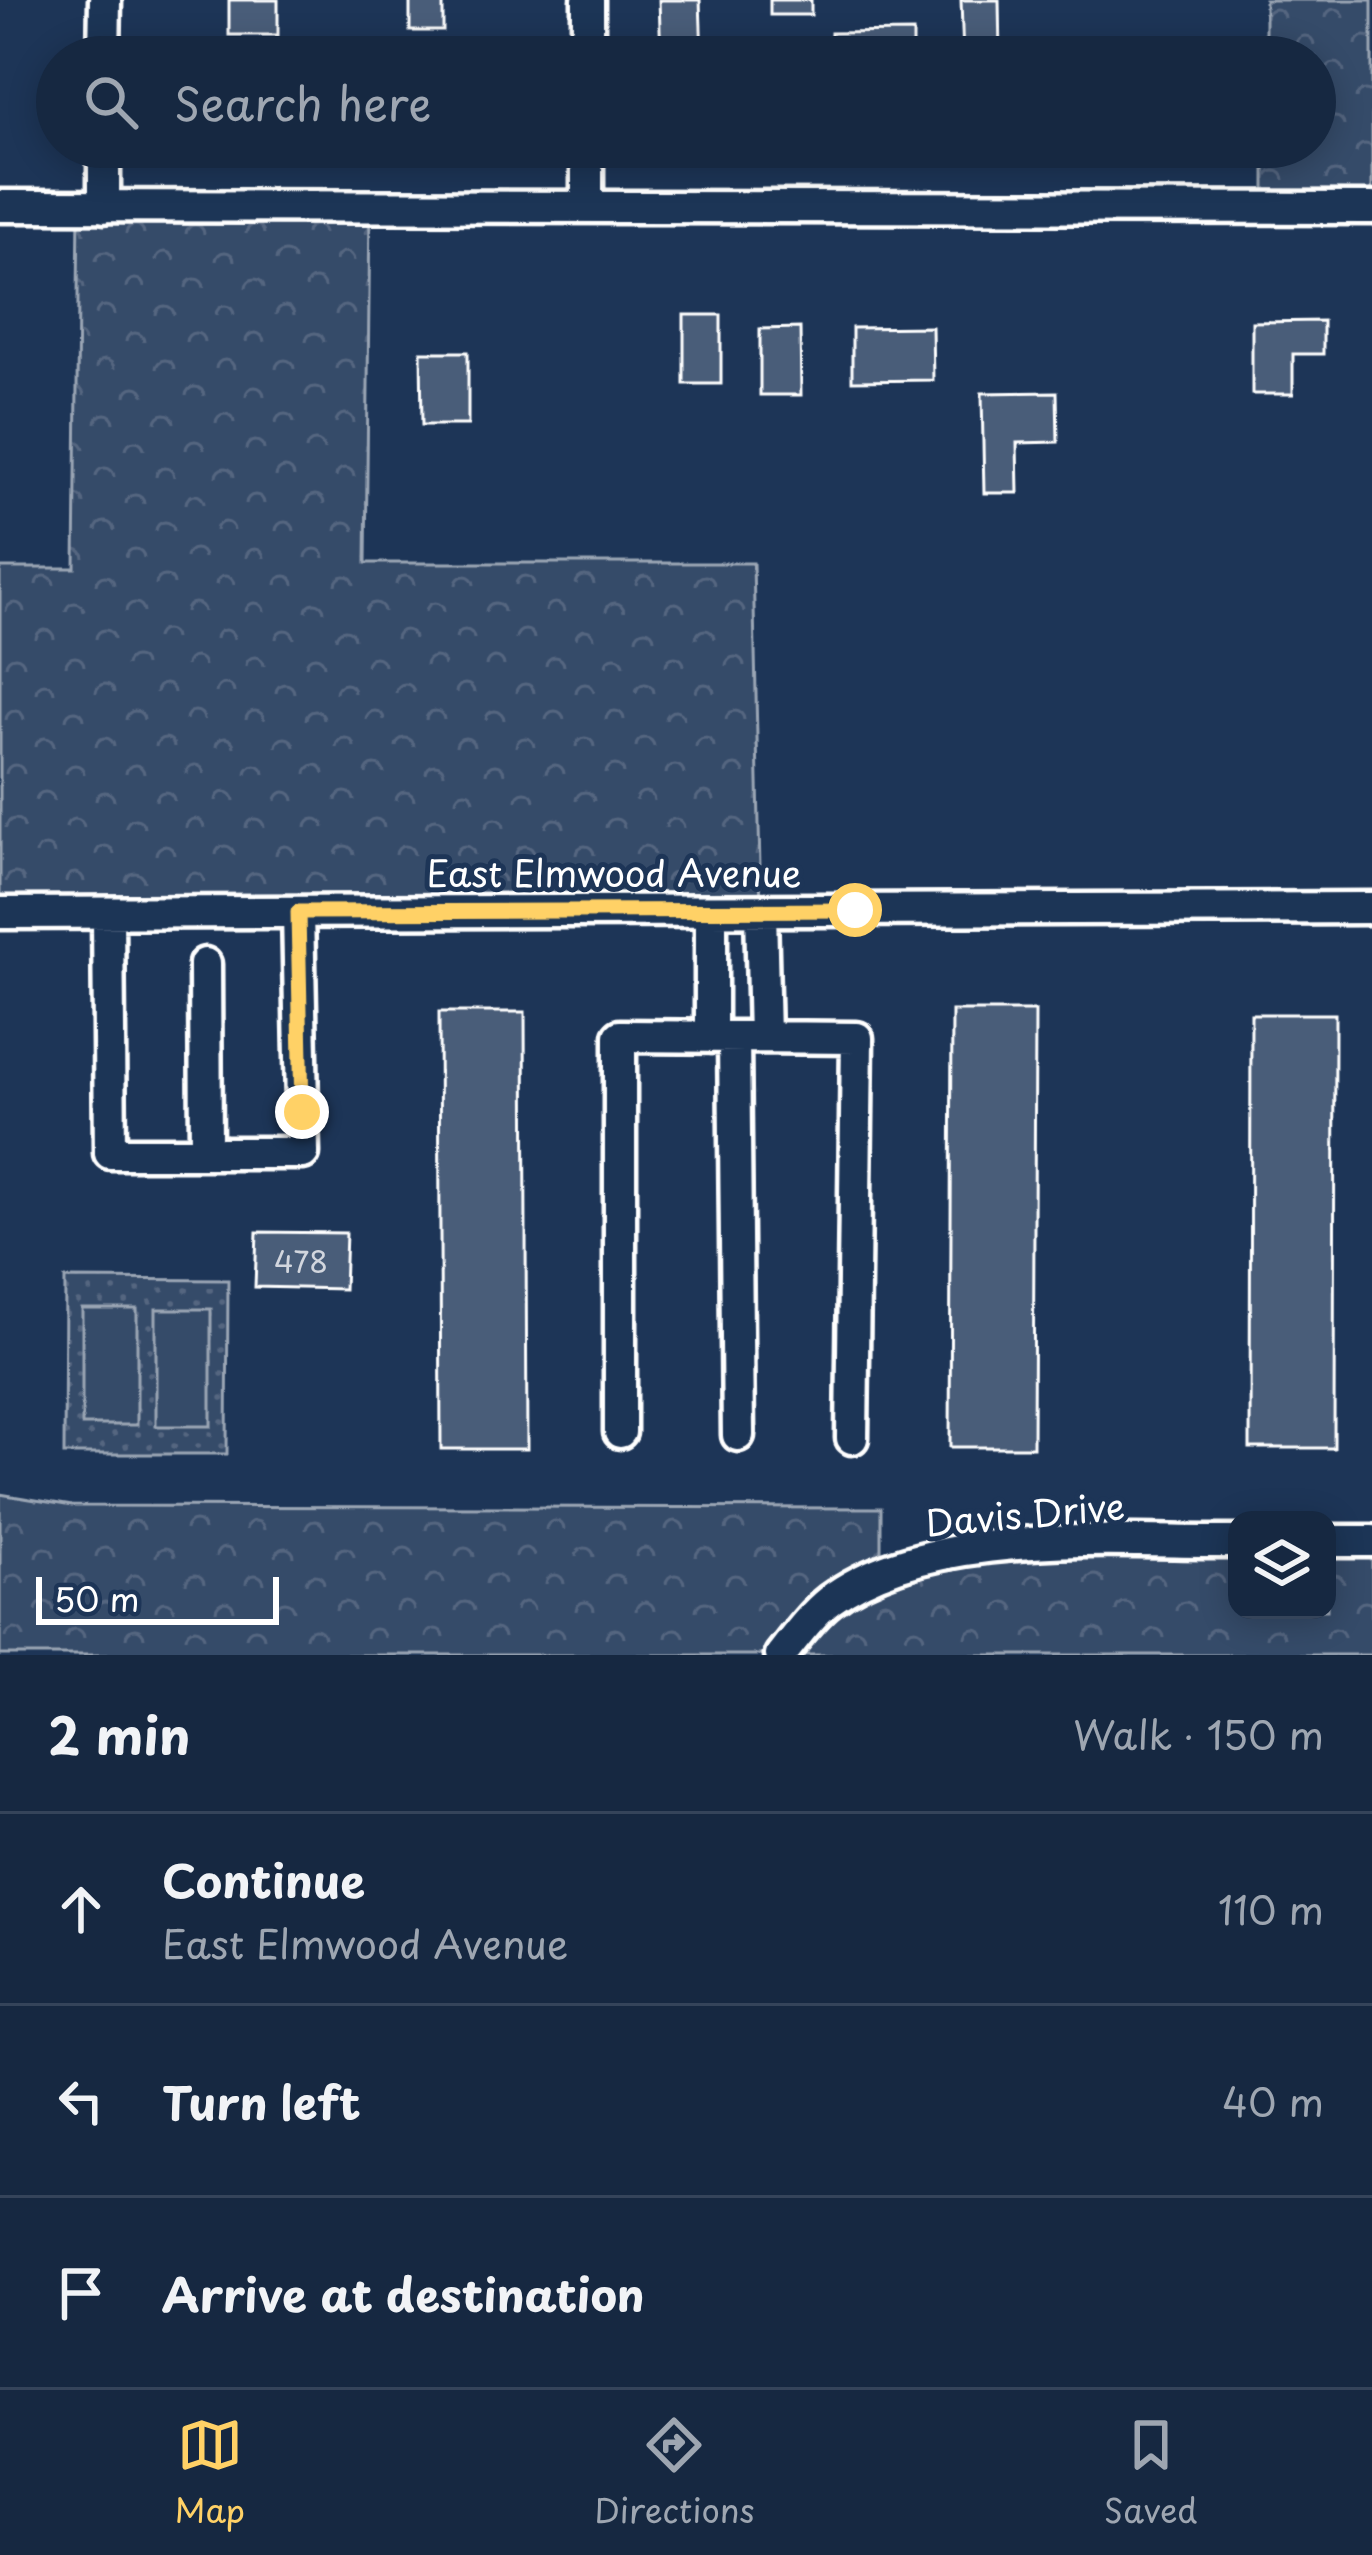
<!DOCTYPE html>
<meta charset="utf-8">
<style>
body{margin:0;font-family:"Playpen Sans",sans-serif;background:#1f3048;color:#f1f3f6}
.controls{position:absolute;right:36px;bottom:36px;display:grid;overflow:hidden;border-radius:24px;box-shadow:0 6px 30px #0003}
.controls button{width:108px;height:108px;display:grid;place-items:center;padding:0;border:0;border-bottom:3px solid #35445a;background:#162841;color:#f1f3f6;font:60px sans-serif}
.scale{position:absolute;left:36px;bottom:30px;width:243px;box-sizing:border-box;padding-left:12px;border:6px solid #fff;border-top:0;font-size:33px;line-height:42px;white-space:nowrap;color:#fff;-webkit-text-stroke:9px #1d3557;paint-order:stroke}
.stop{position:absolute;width:36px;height:36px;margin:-27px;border:9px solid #ffd166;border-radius:50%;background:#fff}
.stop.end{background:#ffd166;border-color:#fff;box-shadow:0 3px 12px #0008}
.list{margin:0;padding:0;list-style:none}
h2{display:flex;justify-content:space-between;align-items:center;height:156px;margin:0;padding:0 48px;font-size:51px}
h2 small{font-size:39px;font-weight:400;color:#9ea6b1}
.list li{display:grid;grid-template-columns:78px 1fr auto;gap:36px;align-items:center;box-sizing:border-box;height:192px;padding:0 48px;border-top:3px solid #35445a}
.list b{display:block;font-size:45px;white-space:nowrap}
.list p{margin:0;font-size:39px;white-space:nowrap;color:#9ea6b1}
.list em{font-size:39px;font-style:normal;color:#9ea6b1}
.icon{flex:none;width:66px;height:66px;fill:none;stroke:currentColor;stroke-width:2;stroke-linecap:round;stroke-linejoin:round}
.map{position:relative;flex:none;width:1372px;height:1655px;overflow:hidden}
.search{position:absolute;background:#162841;box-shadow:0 6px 30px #0003;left:36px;right:36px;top:36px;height:132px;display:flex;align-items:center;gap:30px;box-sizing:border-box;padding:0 42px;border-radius:66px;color:#9ea6b1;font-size:45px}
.sheet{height:732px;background:#162841}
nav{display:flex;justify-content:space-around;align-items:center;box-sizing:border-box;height:168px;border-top:3px solid #35445a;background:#162841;font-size:33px;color:#9ea6b1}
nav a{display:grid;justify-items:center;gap:6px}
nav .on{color:#ffd166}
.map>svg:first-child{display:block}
.forest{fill:url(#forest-crowns);stroke:#9aa5b4;stroke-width:3}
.park{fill:url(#park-dots);stroke:#9aa5b4;stroke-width:3}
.garden{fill:#364b69;stroke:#9aa5b4;stroke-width:3}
.building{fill:#4a5d79;stroke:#fff;stroke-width:3}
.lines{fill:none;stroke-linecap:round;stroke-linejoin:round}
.minor-casing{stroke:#fff;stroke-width:39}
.minor{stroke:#1d3557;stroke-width:30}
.route{stroke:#ffd166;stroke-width:15}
.labels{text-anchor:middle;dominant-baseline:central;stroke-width:10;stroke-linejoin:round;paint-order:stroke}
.number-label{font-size:30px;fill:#d2d6de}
.street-label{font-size:36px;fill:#fff;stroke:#1d3557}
</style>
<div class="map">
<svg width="1372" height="1655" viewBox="0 0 1372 1655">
<defs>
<pattern id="forest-crowns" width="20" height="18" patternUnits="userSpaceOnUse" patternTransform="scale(3)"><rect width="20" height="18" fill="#364b69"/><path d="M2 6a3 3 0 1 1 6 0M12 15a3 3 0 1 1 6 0" fill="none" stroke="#546680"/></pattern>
<pattern id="park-dots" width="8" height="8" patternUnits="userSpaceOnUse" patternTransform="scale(3)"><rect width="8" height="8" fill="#364b69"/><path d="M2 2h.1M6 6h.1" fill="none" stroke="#546680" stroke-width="1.8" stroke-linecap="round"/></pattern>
</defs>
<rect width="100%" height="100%" fill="#1d3557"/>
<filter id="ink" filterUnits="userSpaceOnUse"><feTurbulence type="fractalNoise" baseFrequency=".00833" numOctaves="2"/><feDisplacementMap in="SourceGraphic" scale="24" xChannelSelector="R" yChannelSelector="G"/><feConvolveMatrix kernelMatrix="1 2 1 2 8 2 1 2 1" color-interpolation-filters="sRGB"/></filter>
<g filter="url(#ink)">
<path class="forest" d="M1265 0H1372V208H1265V147H1315V57H1265Z
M79 207H370L366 563H753L761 911 0 913V568H75Z
M0 1494 72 1506 881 1508V1571L930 1556 1237 1542V1610H1327V1541H1372V1655H0Z"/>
<path class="park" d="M65 1279 228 1280 227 1454H64Z"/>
<path class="garden" d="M82 1309H137V1425H82Z
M156 1309H211V1426H156Z"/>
<path class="building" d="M229 0H278V35H229Z
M410 0H443V31H410Z
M659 0H700L702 57H661Z
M770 0H811V15H770Z
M961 0H999L1000 57H963Z
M913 32V57H831V33Z
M1246 40V57H1186V42Z
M796 45V57H751V46Z
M684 315H721V384H684Z
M1323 321V354H1293V394H1252V322Z
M932 327 933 380 852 381V328Z
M800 328 801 395H760V329Z
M421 352H468V425H422Z
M1057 392 1058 442 1017 443 1018 493H984L982 393Z
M952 1011H1035L1033 1447H950Z
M439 1012H525L527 1449H441Z
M1251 1014H1335L1334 1448H1250Z
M257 1232 346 1233 344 1289 255 1287Z"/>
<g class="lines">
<defs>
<path id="minor" d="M104 57 105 0
M588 57V0
M0 206 1372 208
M104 207V147
M587 207V147
M711 911V1037
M761 911 764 1037
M0 913 1372 908
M108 913 110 1153H303L298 912
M205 964 206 1153
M734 1037 738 1435
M620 1432V1036L857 1038 852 1438
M1327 1541H1372
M781 1655C795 1637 812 1614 830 1600 929 1525 1118 1543 1237 1542"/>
</defs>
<use href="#minor" class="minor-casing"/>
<use href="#minor" class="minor"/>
</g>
</g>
<g class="lines" filter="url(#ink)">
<path class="route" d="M302 1112 298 912 855 910"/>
</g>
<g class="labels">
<g class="number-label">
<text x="301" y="1260">478</text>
</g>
<g class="street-label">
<text x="614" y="872">East Elmwood Avenue</text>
<text transform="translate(1025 1513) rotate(-5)">Davis Drive</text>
</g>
</g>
</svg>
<div class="controls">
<button><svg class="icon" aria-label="layers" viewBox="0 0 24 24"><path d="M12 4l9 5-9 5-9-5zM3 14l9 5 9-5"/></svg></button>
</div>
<div class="scale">50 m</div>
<div class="stop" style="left:855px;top:910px"></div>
<div class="stop end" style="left:302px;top:1112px"></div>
<div class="search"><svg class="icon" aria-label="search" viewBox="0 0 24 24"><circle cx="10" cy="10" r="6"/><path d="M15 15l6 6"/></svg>Search here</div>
</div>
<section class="sheet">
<h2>2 min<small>Walk · 150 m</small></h2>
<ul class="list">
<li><svg class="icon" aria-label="ahead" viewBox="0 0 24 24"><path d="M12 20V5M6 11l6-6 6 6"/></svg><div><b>Continue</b><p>East Elmwood Avenue</p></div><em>110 m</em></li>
<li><svg class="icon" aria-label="left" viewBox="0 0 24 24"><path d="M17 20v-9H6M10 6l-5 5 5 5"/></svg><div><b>Turn left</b></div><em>40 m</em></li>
<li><svg class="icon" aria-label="arrive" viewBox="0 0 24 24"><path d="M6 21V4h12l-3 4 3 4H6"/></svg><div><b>Arrive at destination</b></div></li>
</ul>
</section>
<nav>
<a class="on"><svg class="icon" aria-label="map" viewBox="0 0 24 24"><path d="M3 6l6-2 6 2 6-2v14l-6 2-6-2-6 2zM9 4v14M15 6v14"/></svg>Map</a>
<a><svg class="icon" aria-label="directions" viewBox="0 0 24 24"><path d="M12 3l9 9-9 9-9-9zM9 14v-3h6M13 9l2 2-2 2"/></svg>Directions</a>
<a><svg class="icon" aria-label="saved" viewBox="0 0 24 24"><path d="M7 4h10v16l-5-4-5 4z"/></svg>Saved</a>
</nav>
